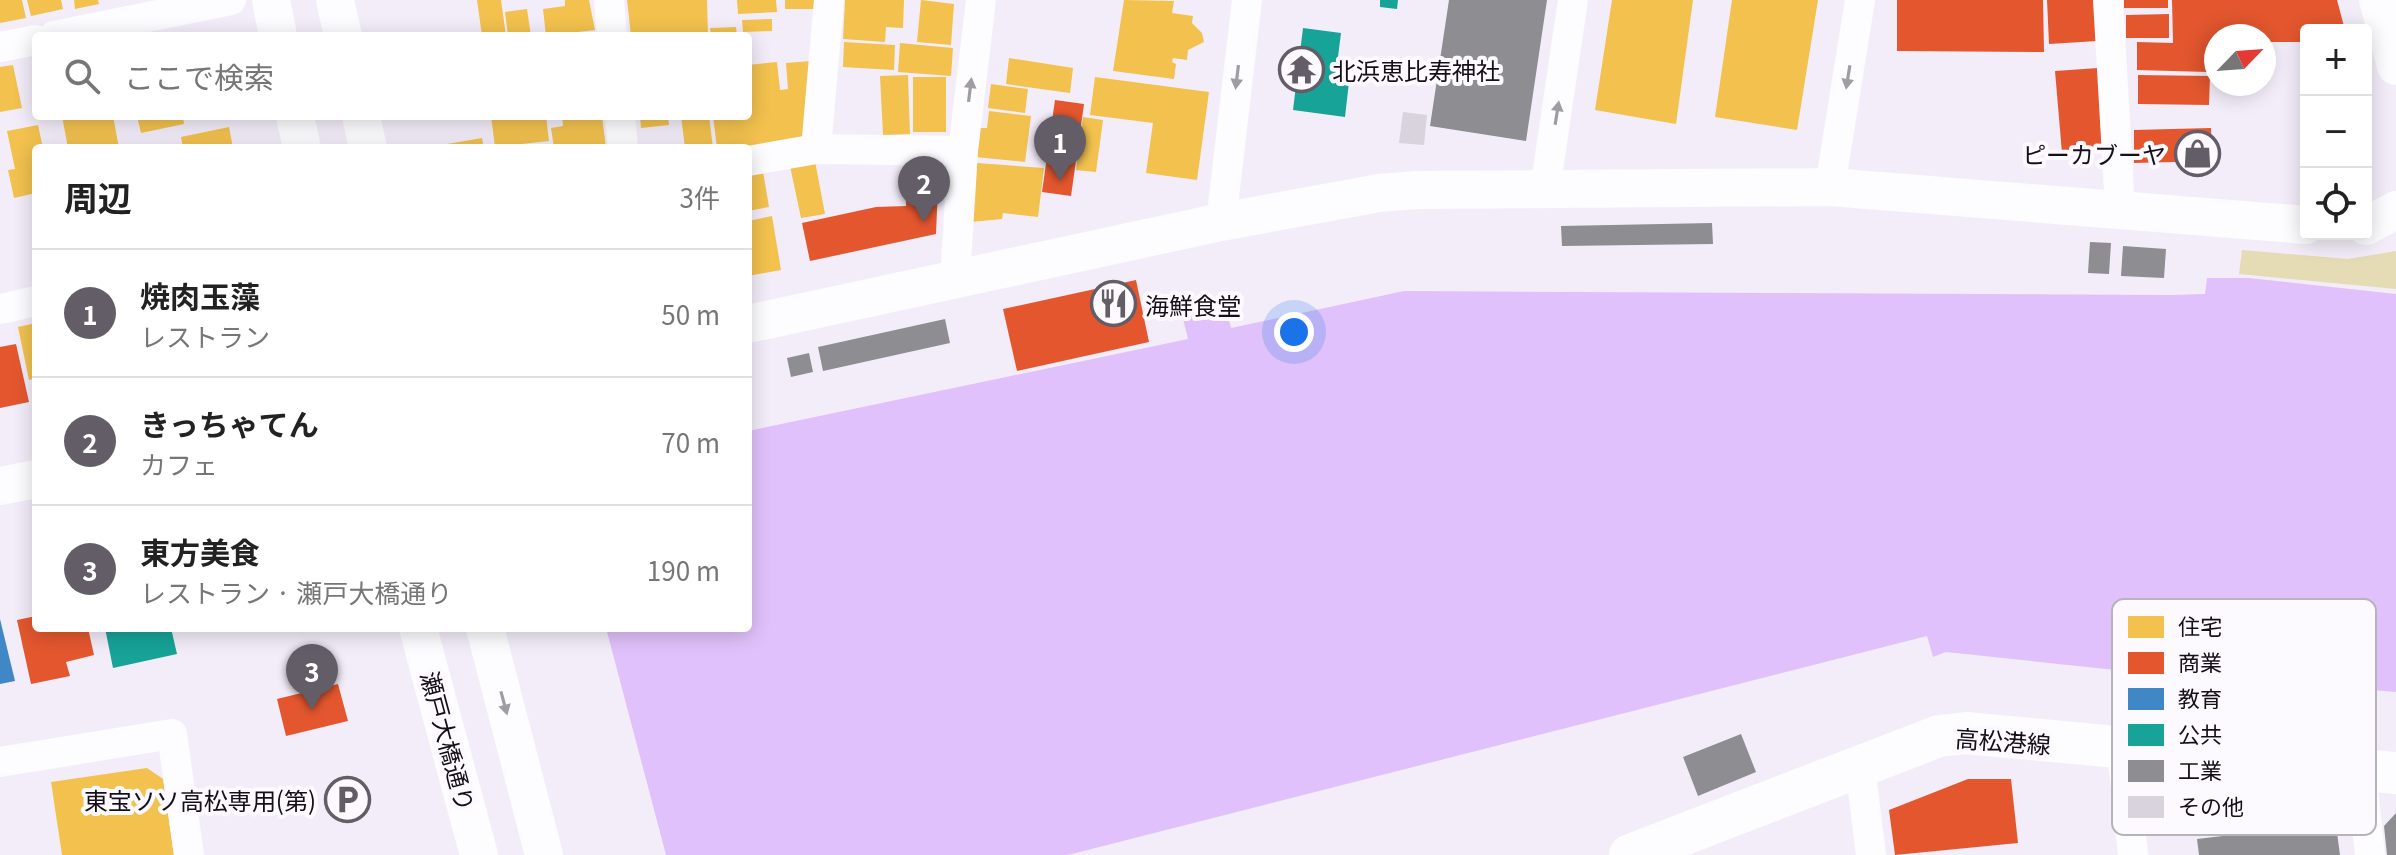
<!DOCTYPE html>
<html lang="ja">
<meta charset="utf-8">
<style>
body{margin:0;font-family:Georgia,"Noto Sans JP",serif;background:#f2f2f2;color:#222}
.controls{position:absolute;right:24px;top:24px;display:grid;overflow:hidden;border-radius:8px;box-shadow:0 4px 20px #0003}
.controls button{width:72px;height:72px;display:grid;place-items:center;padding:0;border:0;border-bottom:2px solid #e0e0e0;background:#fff;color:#222;font:40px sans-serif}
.compass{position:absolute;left:2204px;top:24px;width:72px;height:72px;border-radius:50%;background:#fff;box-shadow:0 4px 20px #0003;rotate:65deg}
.you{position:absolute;left:1294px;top:332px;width:28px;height:28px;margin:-20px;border:6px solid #fff;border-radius:50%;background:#1a73e8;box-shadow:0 0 0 12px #1a73e833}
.badge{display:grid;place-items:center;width:52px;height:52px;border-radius:50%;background:#625d67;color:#fff;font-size:26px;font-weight:700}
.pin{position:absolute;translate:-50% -66px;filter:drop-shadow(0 2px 4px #0008)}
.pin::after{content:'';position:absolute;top:42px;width:28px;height:24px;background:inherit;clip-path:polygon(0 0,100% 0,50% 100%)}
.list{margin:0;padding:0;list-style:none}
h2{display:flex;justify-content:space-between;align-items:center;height:104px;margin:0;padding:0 32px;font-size:34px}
h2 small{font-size:26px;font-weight:400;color:#767676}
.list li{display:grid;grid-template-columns:52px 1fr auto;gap:24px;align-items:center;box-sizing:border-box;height:128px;padding:0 32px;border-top:2px solid #e0e0e0}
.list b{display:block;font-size:30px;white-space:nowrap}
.list p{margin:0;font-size:26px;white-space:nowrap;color:#767676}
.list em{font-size:26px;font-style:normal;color:#767676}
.icon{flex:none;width:44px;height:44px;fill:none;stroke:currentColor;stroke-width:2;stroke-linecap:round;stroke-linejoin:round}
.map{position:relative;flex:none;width:2396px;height:855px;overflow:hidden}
.search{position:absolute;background:#fff;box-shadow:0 4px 20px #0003;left:32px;top:32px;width:720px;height:88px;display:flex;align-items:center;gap:20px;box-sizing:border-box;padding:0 28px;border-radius:8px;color:#767676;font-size:30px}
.panel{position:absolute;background:#fff;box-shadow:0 4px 20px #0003;left:32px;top:144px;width:720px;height:488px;border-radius:8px}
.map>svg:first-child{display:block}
.green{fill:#e5dbb4}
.water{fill:#e1c1fb}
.homes{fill:#f2c14e}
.shops{fill:#e4572e}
.schools{fill:#3f88c5}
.public{fill:#17a398}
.industry{fill:#8d8d92}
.building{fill:#d8d3dd}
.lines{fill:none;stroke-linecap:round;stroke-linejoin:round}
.minor{stroke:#fdfcfe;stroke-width:30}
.tertiary{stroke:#fdfcfe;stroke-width:38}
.secondary{stroke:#fdfcfe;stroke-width:42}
.oneway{fill:#a09da2}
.labels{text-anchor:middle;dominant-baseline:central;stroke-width:8;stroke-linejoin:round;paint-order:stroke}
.poi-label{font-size:24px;fill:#140f18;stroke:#fcf9ff;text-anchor:start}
.street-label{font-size:24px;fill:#140f18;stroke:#fcf9ff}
.key{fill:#fcf9ff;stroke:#b6b3ba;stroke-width:2}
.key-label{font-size:22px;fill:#140f18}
</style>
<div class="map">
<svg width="2396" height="855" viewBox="0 0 2396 855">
<rect width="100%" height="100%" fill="#f3edf9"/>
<path class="green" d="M2242 250 2348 259 2396 251V289L2239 274Z"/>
<path class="water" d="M2207 278H2249L2396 294V692L2106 669 1946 652 1933 657 1927 636 1068 855H666L606 628H748V431L1188 339 1181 311 1224 300 1231 328 1404 291 2171 295 2205 294Z"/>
<path class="homes" d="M0 0H22L26 18 0 23Z
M27 0H61L63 9 31 16Z
M74 0H98L99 4 75 9Z
M477 0H501L506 36H482Z
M565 0H589L595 30 578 32V36H546L543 9 565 6Z
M627 0H707L708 36H679V33L631 36Z
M737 0H776L777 12 738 14Z
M785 0H818L817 9H785Z
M845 0H904L903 28 886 27 885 42 843 39Z
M921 0 954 4 951 45 917 42Z
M1124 0 1174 1 1172 13 1193 16 1192 23 1202 33 1204 42 1188 50 1187 60 1173 58 1172 62 1176 64 1174 79 1113 71Z
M1612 0H1693L1676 124 1595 110Z
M1732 0H1818L1797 130 1715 117Z
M527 9 531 36H508L505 12Z
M772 19V31L743 32 742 20Z
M736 27 737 36H711L710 28Z
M844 42 895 45 894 70 843 67Z
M900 43 953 48 951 76 898 72Z
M1009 58 1073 68 1070 93 1006 84Z
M811 61 804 142 717 148 713 116H748V65L777 62 780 90 788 89 786 63Z
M13 65 22 108 0 112V67Z
M908 75 910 134 883 135 880 76Z
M913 77H946V132H913Z
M1095 77 1209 92 1197 180 1146 173 1153 123 1090 115Z
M991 84 1028 89 1025 113 988 108Z
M989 111 1031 116 1025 162 975 157 979 128H987Z
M62 116H113L119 148H68Z
M137 116H183L184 124 141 133Z
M491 116H546L549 141 495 147Z
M562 116H602L606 148H554L551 128 563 126Z
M640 116H668L669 125 641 128Z
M681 116H709L713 148H685Z
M1083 117 1103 120 1096 172 1076 170Z
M38 125 43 148H36V193L14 198 8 170 15 169 7 131Z
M229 127 233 148H183L181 137Z
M482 138 484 148H448L447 144Z
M815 161 825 214 801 218 790 166Z
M977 163 1044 168 1038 217 1003 213 1002 219 971 222Z
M763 171 769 207 748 211V174Z
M772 216 781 270 748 276V221Z
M36 323V378L29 380 18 327Z
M147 768 163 779 174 855H62L51 782Z"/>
<path class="shops" d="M1897 0H2043L2044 52 1897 51Z
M2047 0H2094L2097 41 2049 44Z
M2124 0H2168V8H2124Z
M2172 0H2337L2345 30H2306V42H2264V36H2216V44H2209L2208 72 2137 70V42L2173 43Z
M2169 14V38H2126V15Z
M2098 68 2105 149 2062 153 2055 71Z
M2138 75 2210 76 2209 105 2138 104Z
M1055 100 1084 104 1071 196 1042 192Z
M2211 128 2212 161 2134 163V130Z
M906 161 939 162 936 234 810 261 802 223 876 207 906 206Z
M1136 280 1149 342 1017 371 1003 309Z
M16 344 29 402 0 408V347Z
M36 616V628H88L94 655 66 662 70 676 31 684 17 620Z
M338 684 348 721 286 736 277 699Z
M1968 779H2011L2018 843 1895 855 1889 810Z"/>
<path class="schools" d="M0 619 15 681 0 684Z"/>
<path class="public" d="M1380 0H1398L1397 9 1380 7Z
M1303 28 1341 33 1335 81 1349 82 1345 117 1293 110Z
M105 628H171L177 654 113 668Z"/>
<path class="industry" d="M1449 0H1547L1526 141 1430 126Z
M1712 223 1713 244 1562 246 1561 226Z
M2090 242 2111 243 2109 274 2088 273Z
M2123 246 2166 249 2164 278 2121 276Z
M945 319 950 343 823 371 818 347Z
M809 353 813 372 791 377 787 358Z
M1741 734 1756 772 1698 796 1683 757Z
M2319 813 2321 827 2336 825 2340 855H2199L2197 839 2291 828 2290 816Z
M2396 813V855H2387L2384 826Z"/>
<path class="building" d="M1403 112 1427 115 1424 145 1399 143Z"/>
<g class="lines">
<path class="minor" d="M609 0 612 36
M2108 0 2120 208
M54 36 231 0
M0 47 36 40
M620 116 623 148
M816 149 829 0
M748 161 816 149 963 151
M1830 187 1860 0
M1545 190 1573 0
M1221 222 1247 0
M955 279 963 151 981 0
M0 309 36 301
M2122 751 2133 855
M0 762 172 734 189 855
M1860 766 1871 855
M2361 770 2370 855"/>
<path class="tertiary" d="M271 0 278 36
M335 0 343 36
M2378 0 2396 66
M295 116 302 148
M361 116 368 148
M2366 226 2396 210
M748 324 1221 222 1379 193 1416 190 1830 187 2306 225
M0 486 36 479
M418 628 479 855
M485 628 544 855"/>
<path class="secondary" d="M1630 855 1939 736 1966 733 2396 773"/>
</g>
<defs><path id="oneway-solid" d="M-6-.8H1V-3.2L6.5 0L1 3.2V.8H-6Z" transform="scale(2)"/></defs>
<g class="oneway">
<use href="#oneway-solid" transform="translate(1237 77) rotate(97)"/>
<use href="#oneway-solid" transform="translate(1848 77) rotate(99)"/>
<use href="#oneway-solid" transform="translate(970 90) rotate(-83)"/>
<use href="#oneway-solid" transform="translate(1557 113) rotate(-81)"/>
<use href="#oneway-solid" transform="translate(504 703) rotate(75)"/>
</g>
<defs>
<symbol id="temple-ring" viewBox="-11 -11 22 22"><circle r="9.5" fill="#fcf9ff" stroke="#625d67" stroke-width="1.5"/><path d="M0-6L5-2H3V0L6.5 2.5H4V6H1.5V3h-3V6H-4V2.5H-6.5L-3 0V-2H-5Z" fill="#625d67"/></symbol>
<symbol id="shop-ring" viewBox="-11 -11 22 22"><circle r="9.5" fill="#fcf9ff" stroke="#625d67" stroke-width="1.5"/><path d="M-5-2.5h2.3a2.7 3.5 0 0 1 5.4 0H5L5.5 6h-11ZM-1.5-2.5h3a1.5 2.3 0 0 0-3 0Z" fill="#625d67"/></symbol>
<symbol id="restaurant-ring" viewBox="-11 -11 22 22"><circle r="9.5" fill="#fcf9ff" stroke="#625d67" stroke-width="1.5"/><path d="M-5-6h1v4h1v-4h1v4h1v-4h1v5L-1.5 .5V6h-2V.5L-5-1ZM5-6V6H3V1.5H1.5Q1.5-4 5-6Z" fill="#625d67"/></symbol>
<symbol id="parking-ring" viewBox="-11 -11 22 22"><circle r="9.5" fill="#fcf9ff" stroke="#625d67" stroke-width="1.5"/><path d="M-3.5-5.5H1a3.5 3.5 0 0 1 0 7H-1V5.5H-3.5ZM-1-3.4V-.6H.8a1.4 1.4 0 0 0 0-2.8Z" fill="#625d67"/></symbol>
</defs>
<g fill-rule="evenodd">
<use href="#temple-ring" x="1276" y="44" width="51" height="51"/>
<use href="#shop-ring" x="2172" y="128" width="51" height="51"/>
<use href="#restaurant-ring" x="1088" y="278" width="51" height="51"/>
<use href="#parking-ring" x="322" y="774" width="51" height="51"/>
</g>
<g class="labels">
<g class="poi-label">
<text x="1332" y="69">北浜恵比寿神社</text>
<text x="2166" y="153" text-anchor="end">ピーカブーヤ</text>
<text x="1145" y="304">海鮮食堂</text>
<text x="316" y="799" text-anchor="end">東宝ソソ高松専用(第)</text>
</g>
<g class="street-label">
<text transform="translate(2003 740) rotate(4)">高松港線</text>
<text transform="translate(449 741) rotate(75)">瀬戸大橋通り</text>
</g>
</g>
<rect x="2112" y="599" width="264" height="236" rx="12" class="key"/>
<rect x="2128" y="616" width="36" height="22" fill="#f2c14e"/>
<rect x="2128" y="652" width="36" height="22" fill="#e4572e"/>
<rect x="2128" y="688" width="36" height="22" fill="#3f88c5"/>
<rect x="2128" y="724" width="36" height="22" fill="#17a398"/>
<rect x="2128" y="760" width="36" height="22" fill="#8d8d92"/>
<rect x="2128" y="796" width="36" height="22" fill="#d8d3dd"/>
<g class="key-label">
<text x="2178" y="635">住宅</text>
<text x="2178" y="671">商業</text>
<text x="2178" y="707">教育</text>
<text x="2178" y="743">公共</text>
<text x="2178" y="779">工業</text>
<text x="2178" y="815">その他</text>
</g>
</svg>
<div class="controls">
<button>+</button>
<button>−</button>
<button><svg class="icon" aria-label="locate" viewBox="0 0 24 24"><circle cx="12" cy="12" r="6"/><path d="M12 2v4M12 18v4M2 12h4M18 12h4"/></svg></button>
</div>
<svg class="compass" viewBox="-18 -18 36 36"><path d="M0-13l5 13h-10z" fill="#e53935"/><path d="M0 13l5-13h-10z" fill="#767676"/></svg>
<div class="you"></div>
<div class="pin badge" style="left:1060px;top:181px">1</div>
<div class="pin badge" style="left:924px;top:222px">2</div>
<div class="pin badge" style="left:312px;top:710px">3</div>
<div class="search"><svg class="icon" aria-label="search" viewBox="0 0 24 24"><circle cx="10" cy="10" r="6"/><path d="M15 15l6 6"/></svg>ここで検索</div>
<section class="panel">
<h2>周辺<small>3件</small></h2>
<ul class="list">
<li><span class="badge">1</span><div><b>焼肉玉藻</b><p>レストラン</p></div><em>50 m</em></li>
<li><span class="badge">2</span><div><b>きっちゃてん</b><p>カフェ</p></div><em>70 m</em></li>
<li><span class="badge">3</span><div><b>東方美食</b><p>レストラン · 瀬戸大橋通り</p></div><em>190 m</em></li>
</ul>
</section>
</div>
